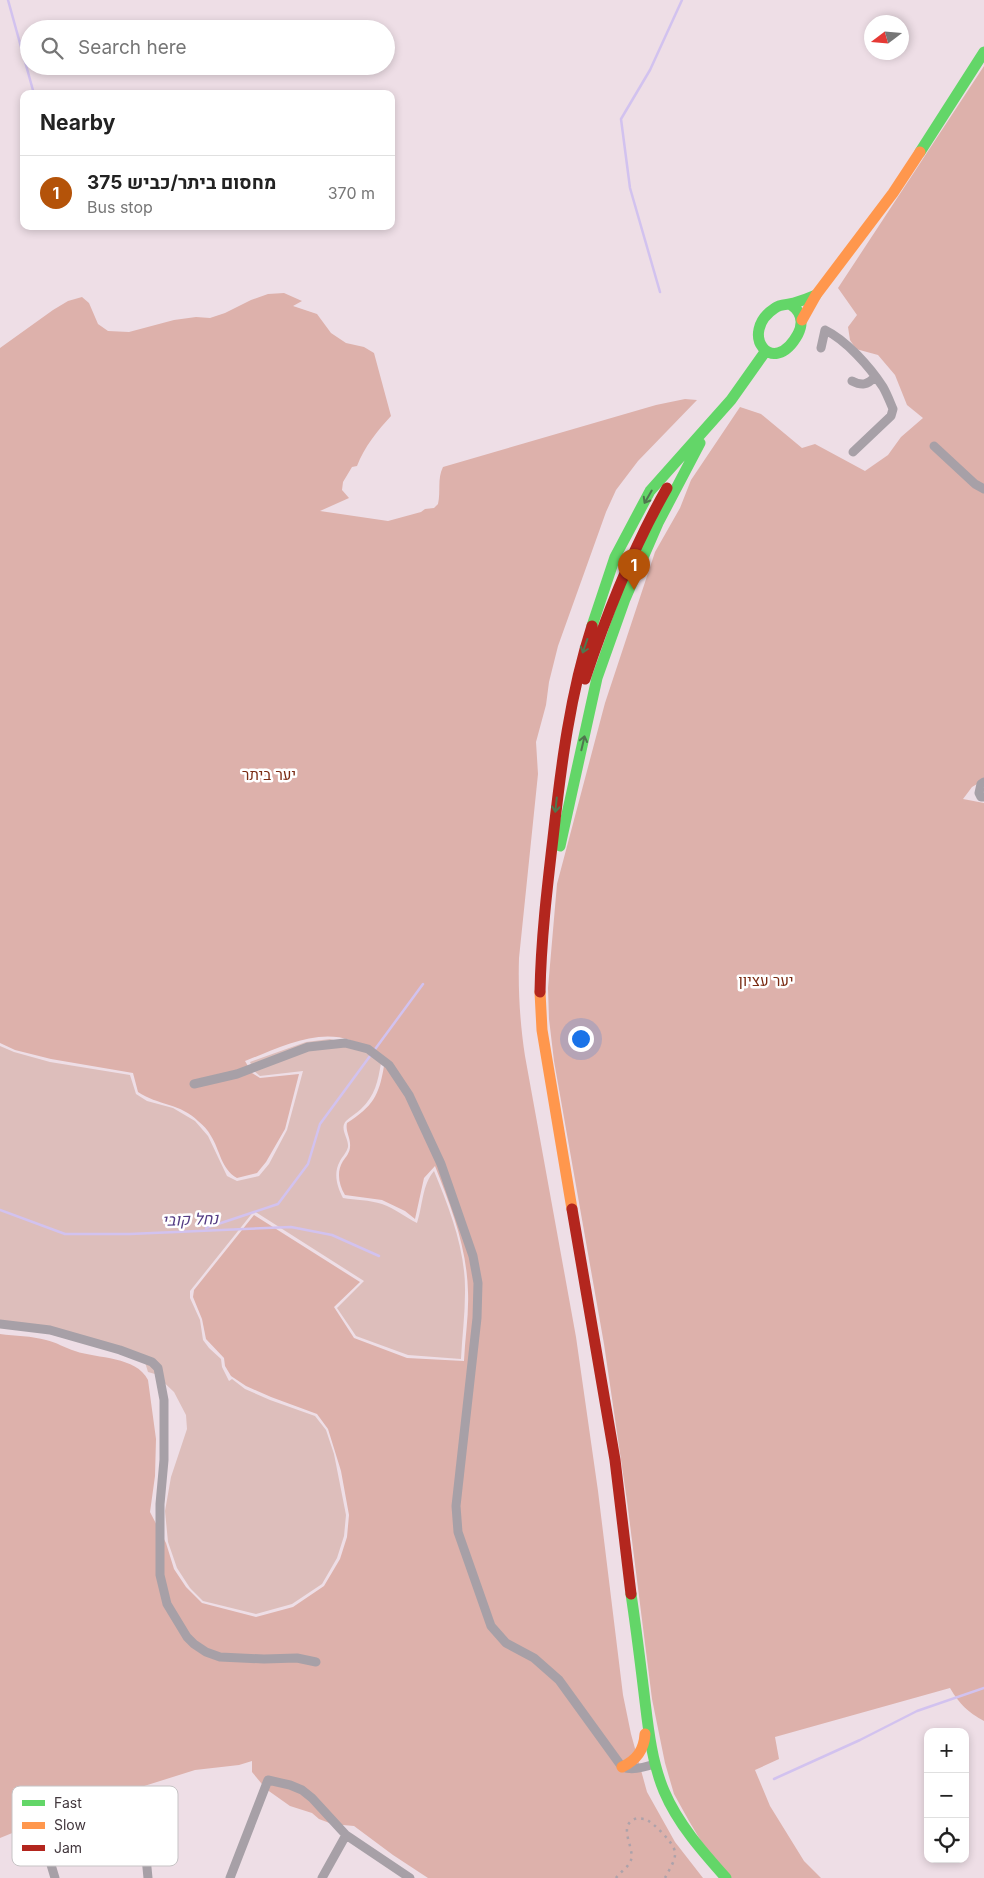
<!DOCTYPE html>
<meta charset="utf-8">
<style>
body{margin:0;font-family:Inter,Heebo,sans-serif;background:#f2f2f2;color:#222}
.controls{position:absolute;right:15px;bottom:15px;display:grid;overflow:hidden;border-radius:10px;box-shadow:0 2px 8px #0003}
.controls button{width:45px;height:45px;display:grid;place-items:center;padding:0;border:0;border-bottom:1px solid #e0e0e0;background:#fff;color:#222;font:25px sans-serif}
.compass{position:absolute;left:864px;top:15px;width:45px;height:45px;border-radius:50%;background:#fff;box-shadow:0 2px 8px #0003;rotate:254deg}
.you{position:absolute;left:580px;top:1038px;width:18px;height:18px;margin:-12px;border:4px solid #fff;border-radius:50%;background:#1a73e8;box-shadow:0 0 0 8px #1a73e833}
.badge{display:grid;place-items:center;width:32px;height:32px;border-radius:50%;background:#b45309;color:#fff;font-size:16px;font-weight:700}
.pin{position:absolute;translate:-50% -41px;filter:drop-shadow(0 1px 2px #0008)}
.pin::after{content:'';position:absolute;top:26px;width:18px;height:15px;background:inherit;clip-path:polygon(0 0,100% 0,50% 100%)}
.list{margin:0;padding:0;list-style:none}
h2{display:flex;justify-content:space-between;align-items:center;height:65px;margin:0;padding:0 20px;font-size:21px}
h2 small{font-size:16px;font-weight:400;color:#767676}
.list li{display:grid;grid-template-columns:32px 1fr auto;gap:15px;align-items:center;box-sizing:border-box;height:75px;padding:0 20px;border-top:1px solid #e0e0e0}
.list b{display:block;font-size:19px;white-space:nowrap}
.list p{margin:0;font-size:16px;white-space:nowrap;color:#767676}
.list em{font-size:16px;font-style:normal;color:#767676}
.icon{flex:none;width:28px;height:28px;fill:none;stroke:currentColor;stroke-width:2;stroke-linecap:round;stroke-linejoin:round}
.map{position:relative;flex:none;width:984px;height:1878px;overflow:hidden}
.search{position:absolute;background:#fff;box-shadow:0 2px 8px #0003;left:20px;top:20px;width:375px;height:55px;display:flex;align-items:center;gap:12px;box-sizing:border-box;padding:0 18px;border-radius:28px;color:#767676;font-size:19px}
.panel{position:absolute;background:#fff;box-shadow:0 2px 8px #0003;left:20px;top:90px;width:375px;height:140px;border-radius:10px}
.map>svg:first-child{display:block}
.green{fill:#ddbebb}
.forest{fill:#ddb1ab}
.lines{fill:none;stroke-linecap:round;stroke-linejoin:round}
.stream{stroke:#d2c2ef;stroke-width:2.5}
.street{stroke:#a7a0a7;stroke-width:9}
.fast{stroke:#63d668;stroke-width:11}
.slow{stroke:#ff974d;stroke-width:11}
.jam{stroke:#b3261e;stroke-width:11}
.rail{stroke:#ada2aa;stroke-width:2.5;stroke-dasharray:2.5 5;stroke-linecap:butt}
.oneway{stroke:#4f774e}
.labels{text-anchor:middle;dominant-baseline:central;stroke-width:5;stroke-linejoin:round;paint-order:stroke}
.park-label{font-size:15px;fill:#7a2b13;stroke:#fff}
.water-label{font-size:16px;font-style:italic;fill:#543c84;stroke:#fff}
.key{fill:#fff;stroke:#c6c3c5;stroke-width:1}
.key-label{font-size:14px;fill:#42373d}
</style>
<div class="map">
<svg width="984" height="1878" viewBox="0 0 984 1878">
<rect width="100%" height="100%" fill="#eedee6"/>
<path class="green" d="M330 1039 367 1049 381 1063C378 1081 375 1096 361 1109 357 1113 350 1117 346 1121 339 1129 349 1138 348 1147 347 1152 342 1157 340 1161 333 1173 337 1187 343 1198 355 1200 370 1200 382 1204 396 1209 405 1217 417 1223 423 1205 422 1185 434 1171 450 1210 466 1251 465 1293 465 1315 462 1337 461 1359L408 1355 356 1336 337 1308 364 1281 254 1211 190 1291V1298L200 1320 203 1340 209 1348 221 1359 222 1367 229 1381 232 1379 245 1389 270 1400 315 1416 326 1430 334 1454 346 1515 344 1536 337 1558 322 1584 292 1604 256 1614 203 1601 190 1588 177 1568 168 1542 165 1511 171 1477 187 1429 186 1415 174 1392 155 1374 148 1372 144 1359 0 1321V1046L14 1052 50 1062 130 1075 136 1094 147 1101 173 1108 195 1121 208 1136 227 1176 237 1181 259 1176 269 1164 287 1130 303 1071 260 1076 254 1071 250 1062 306 1042Z"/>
<path class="forest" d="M984 66V780L972 787 963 799 984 803V1721C968 1712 960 1705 950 1688L775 1737 779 1759 755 1770 770 1806 804 1861 821 1878H731L701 1841 689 1821 674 1794 665 1763 652 1699 627 1501 604 1344 554 1061 549 1019 548 988 557 884 605 703 655 552 680 508 691 480 740 407 761 414 802 448 815 444 865 471 888 455 901 437 923 418 907 405 895 375 878 355 856 349 850 340 848 327 857 315 838 288Z
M284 293 302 301 293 306 317 314 331 333 346 343 364 347 374 353 391 416C378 430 364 447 357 466L352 467 343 482 342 490 349 498 320 511 388 521 421 512 425 509 434 508 438 504C441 491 437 479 443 467L656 405 685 399 697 400 638 461 616 490 606 512 558 646 549 682 546 705 536 742 538 774 519 958C518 991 520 1023 525 1056L576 1337 598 1491 623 1695 631 1734 647 1792 675 1842 703 1878H428L393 1855 354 1826 332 1824 319 1819 312 1813 290 1806 266 1789 252 1772V1761L239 1765 195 1770 122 1793 110 1804 54 1816 0 1838V1334C15 1336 32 1336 46 1340 56 1342 65 1348 75 1351 98 1359 136 1356 148 1380L156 1439 155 1476 150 1512 166 1543 174 1569 186 1587 202 1603 256 1617 293 1607 324 1586 340 1559 347 1537 349 1515 341 1471 328 1429 317 1414 271 1397 246 1386 231 1376 225 1366 224 1358 206 1339 202 1319 193 1297 194 1290 254 1215 360 1282 334 1307 354 1338 407 1358 464 1361C465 1338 469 1315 468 1292 467 1247 451 1207 435 1166L424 1178 415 1219 405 1211 382 1200 345 1195C339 1185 336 1172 343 1161 346 1157 350 1152 350 1147 351 1138 345 1131 347 1123 373 1106 379 1096 384 1066 374 1058 362 1045 350 1040 316 1028 276 1049 245 1061L252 1073 260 1078 299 1074 285 1129 266 1162 257 1173 237 1178C221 1169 220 1150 211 1136 208 1130 203 1125 198 1121 182 1104 157 1105 138 1092L133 1073 51 1059 15 1050 0 1043V348L53 310 68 301 82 297 89 303 98 324 108 331 129 332 174 320 196 317 210 318 225 313 251 300 268 294Z"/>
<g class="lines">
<path class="stream" d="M8 0 34 94
M660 292 630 188 621 119 650 70 682 0
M0 1210 65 1234H130L291 1227 332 1235 379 1256
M206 1228 278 1204 308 1164 320 1124 423 984
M774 1779 860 1740 917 1711 984 1688"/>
<path class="street" d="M821 348 825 330C846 340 870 367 883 387 887 394 890 402 893 409L891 416 853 452
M852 381C862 386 867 385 875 377
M934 446 975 484 984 489
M984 782 981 784 979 793 981 797H984
M194 1084 237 1074 308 1047 345 1043 368 1049 389 1065 409 1095 441 1164 473 1256 478 1283 477 1318 456 1506 458 1532 491 1626 506 1643 534 1658 559 1680 622 1767C633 1771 644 1767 655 1764
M0 1324 50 1330 120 1350 152 1362 158 1368 164 1400V1460L160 1504V1575L167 1604 187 1637 194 1644 206 1652 220 1657 264 1659 297 1658 316 1662
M141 1806 148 1878
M43 1838 55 1878
M230 1878 268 1780 290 1785 302 1790 312 1798 346 1835 410 1878
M322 1878 346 1835"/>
<path class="fast" d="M920 152 984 52
M790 304C801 311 804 322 798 334 773 380 737 333 775 308 780 304 788 305 794 303 801 301 809 298 816 295
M592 626 615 557 650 491 731 400 765 352
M560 846 597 678 625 599 658 523 700 443
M631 1594C636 1627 640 1660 644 1693 648 1726 651 1760 664 1791 678 1824 702 1851 726 1878"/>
<path class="slow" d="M802 320 816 295 893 193 920 152
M540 992 542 1030 572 1209
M622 1767C637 1760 644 1750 645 1734"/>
<path class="jam" d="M585 679C607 613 632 549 667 488
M540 992C541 940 547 889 553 838 561 766 570 694 592 626
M572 1209 615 1460 631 1594"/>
<path class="rail" d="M616 1878C620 1872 629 1867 631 1860 635 1847 616 1825 637 1818 637 1818 644 1819 645 1819 653 1822 674 1843 675 1852 676 1860 669 1870 665 1878"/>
</g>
<defs><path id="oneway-shaft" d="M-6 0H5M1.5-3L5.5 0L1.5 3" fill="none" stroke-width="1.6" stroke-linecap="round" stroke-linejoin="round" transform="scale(1.25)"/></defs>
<g class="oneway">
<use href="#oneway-shaft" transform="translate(648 497) rotate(120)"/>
<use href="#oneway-shaft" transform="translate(585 646) rotate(109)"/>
<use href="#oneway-shaft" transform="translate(583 743) rotate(-77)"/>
<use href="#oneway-shaft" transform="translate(556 805) rotate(96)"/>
</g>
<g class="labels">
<g class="park-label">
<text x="269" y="774">יער ביתר</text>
<text x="766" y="980">יער עציון</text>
</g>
<g class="water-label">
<text transform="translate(190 1219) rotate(-2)">נחל קובי</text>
</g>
</g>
<rect x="12" y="1786" width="166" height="80" rx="8" class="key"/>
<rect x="22" y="1800" width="23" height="6" fill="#63d668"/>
<rect x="22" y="1822" width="23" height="7" fill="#ff974d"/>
<rect x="22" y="1845" width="23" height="6" fill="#b3261e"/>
<g class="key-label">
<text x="54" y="1808">Fast</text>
<text x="54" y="1830">Slow</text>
<text x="54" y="1853">Jam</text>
</g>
</svg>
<div class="controls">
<button>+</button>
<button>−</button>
<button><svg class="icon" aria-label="locate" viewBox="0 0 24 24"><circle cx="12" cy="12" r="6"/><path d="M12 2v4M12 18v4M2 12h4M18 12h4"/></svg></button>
</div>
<svg class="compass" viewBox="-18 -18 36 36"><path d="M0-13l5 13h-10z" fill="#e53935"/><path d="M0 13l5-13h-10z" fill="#767676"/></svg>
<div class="you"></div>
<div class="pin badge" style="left:634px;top:590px">1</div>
<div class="search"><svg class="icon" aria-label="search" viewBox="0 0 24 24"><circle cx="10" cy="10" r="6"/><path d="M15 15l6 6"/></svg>Search here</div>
<section class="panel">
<h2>Nearby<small></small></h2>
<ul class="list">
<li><span class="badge">1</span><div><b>מחסום ביתר/כביש 375</b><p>Bus stop</p></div><em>370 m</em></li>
</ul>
</section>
</div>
